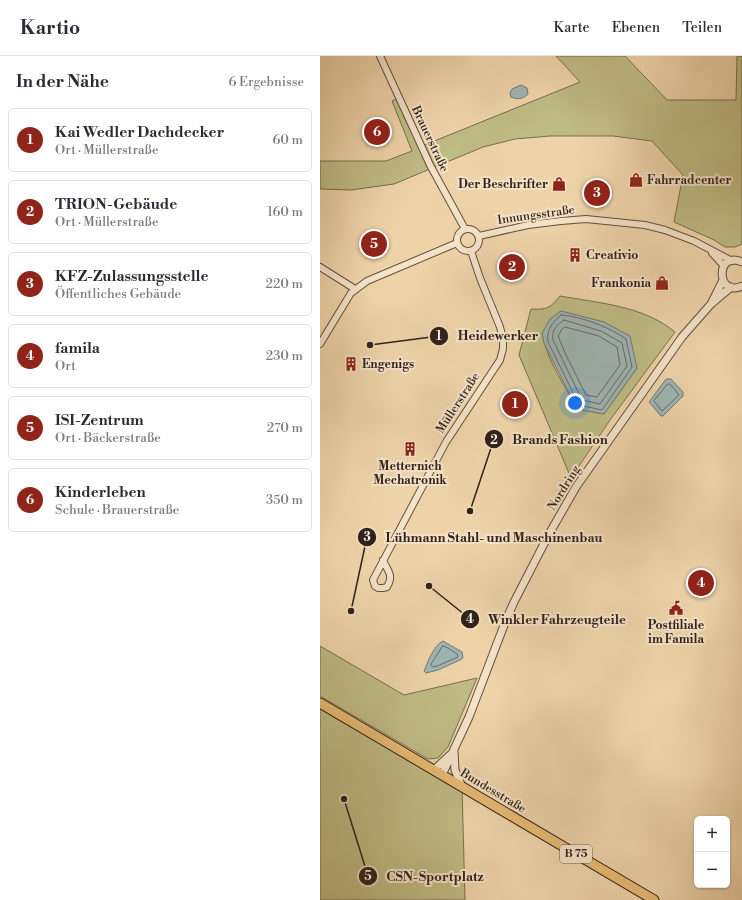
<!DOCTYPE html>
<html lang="de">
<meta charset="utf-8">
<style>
body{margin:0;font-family:"Libre Bodoni",serif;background:#f7f7f7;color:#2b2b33}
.controls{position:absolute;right:12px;bottom:12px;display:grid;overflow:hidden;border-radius:6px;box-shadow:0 1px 3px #0004}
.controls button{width:36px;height:36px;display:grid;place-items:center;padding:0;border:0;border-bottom:1px solid #e1e1e2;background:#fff;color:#2b2b33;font:20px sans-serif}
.you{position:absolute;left:255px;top:347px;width:14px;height:14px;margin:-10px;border:3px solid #fff;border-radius:50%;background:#1a73e8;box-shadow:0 0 0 6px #1a73e833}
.badge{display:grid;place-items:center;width:26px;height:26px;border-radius:50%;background:#8f2418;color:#fff;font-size:13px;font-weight:700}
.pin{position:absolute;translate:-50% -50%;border:2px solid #fff;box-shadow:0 1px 4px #0006}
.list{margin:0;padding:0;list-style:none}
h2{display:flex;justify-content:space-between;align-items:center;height:52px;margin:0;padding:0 16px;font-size:17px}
h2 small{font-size:13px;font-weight:400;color:#7c7c81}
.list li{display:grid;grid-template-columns:26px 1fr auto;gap:12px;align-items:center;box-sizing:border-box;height:64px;margin:0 8px 8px;padding:0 8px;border:1px solid #e1e1e2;border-radius:6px}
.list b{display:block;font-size:15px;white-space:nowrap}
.list p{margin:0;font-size:13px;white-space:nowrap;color:#7c7c81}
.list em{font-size:13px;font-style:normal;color:#7c7c81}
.map{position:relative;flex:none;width:422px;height:844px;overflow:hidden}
header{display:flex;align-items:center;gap:24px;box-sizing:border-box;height:56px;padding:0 20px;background:#fff;border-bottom:1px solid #e1e1e2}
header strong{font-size:19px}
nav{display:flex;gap:22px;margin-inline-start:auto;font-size:14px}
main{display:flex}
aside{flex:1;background:#fff}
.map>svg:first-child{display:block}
.green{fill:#bfbb84;stroke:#786e4f;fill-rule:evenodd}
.water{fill:#9eb5b3;stroke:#727a76}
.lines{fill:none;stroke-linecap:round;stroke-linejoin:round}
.shore{stroke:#686b66;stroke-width:1}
.minor-casing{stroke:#604e3e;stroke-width:8}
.tertiary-casing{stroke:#604e3e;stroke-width:9}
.primary-casing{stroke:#31211a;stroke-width:11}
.minor{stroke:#f4e2c7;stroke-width:6}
.tertiary{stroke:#f4e2c7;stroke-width:7}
.primary{stroke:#e7ba74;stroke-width:9}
.labels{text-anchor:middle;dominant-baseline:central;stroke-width:4;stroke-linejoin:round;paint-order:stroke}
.shield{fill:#f4e2c7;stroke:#6c5b4e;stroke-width:1}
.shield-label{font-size:11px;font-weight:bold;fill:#31211a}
.street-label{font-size:12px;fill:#31211a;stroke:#f4e2c7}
.poi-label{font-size:12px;font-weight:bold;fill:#31211a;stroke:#f4e2c7;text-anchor:start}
.leader{fill:none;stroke:#31211a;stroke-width:1.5}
.callout-dot{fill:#31211a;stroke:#f4e2c7;stroke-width:1.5}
.mark-label{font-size:12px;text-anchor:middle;font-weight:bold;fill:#fff}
.callout-label{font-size:13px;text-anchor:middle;font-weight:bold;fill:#31211a;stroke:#f4e2c7;stroke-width:4;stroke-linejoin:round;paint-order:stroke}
</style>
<header>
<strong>Kartio</strong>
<nav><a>Karte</a><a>Ebenen</a><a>Teilen</a></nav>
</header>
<main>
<aside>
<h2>In der Nähe<small>6 Ergebnisse</small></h2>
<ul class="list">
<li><span class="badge">1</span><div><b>Kai Wedler Dachdecker</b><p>Ort · Müllerstraße</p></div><em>60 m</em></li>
<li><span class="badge">2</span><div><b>TRION-Gebäude</b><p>Ort · Müllerstraße</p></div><em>160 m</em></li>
<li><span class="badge">3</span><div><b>KFZ-Zulassungsstelle</b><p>Öffentliches Gebäude</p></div><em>220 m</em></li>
<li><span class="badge">4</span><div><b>famila</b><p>Ort</p></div><em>230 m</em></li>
<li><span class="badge">5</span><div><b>ISI-Zentrum</b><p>Ort · Bäckerstraße</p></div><em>270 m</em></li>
<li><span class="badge">6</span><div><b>Kinderleben</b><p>Schule · Brauerstraße</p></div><em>350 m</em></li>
</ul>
</aside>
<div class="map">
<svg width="422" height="844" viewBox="0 0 422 844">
<rect width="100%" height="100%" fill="#eed3a9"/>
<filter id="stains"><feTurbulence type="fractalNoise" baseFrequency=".005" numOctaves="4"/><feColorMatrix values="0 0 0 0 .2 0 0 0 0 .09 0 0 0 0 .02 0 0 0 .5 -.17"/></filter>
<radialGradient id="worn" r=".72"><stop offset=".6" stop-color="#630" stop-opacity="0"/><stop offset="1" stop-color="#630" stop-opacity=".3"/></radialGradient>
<path class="green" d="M236 0H305L347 44H416L417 0H422V188L415 191H405L394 184 354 166 363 119 332 85 293 80H230L195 83 163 91 74 128 31 134 0 133V105H66L92 95 72 45 79 42 102 90 260 26Z
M240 240C279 247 324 250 355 276L290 364 251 422 199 299 211 253C226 254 231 252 240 240ZM222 277 317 312 284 358 257 353C245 330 226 302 222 277Z
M0 590 84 639 157 622 128 691 118 702 108 703 0 640Z
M0 647 142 731 145 844H0Z"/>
<path class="water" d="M201 29 207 32 208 38C203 43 197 44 191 41L190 37 192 33Z
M241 255 284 266 310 280 317 312 284 358 257 353 224 287 222 277 230 263Z
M346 323H351L363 336V340L343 360H341L329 346Z
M123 585 142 596 143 602 140 604 118 614 106 617 104 615C108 606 113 590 123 585Z"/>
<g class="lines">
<path class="shore" d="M241 259C261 260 291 272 306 283L312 311 282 354 259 349 228 286C226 274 232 267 241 259Z
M244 264 281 275 302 287 307 310 280 348 262 344 233 284C231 276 236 269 244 264Z
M245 271 279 280 297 291 300 309 277 341 266 339 246 299 238 280 242 273Z
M348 328H350L359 339 342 355 334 345Z
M123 590 128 592 137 598 138 601 117 610 113 611 111 609Z"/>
<defs>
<path id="minor" d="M60 0 110 109 145 173
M137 184a11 11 0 1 1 22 0a11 11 0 1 1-22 0Z
M159 180 208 169 241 165 266 163 325 169 345 174 374 185 412 205
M392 197 404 210
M0 211 35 233
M0 288 31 237 47 225 137 187
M63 504C68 516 74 519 67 531L63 532H58L55 530 53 524 126 386 180 304 183 293V283L180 271 160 222 151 195"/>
<path id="tertiary" d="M422 206C395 194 396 242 422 230
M392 246 403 224
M134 696 135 714 142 731
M114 714 130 699
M122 719 149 661 186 564 194 546 228 480 256 431 362 281 391 248 411 231"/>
<path id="primary" d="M0 647 334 844"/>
</defs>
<use href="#minor" class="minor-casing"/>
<use href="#tertiary" class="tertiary-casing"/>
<use href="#primary" class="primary-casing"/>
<use href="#minor" class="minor"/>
<use href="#tertiary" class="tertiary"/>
<use href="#primary" class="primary"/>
</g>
<defs>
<symbol id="shop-bare" viewBox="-9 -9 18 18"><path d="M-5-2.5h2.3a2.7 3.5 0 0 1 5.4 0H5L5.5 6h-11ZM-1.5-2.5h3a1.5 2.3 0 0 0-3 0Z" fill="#8f2418" stroke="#f4e2c7" stroke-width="2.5" paint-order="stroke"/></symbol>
<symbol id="building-bare" viewBox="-9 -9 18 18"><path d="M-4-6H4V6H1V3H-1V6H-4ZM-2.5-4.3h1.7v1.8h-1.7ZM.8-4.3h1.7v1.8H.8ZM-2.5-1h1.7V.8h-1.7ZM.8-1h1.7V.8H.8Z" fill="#8f2418" stroke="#f4e2c7" stroke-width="2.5" paint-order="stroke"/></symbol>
<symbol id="civic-bare" viewBox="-9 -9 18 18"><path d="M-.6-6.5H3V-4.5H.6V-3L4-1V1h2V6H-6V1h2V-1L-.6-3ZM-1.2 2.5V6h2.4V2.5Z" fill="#8f2418" stroke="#f4e2c7" stroke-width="2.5" paint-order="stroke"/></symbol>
</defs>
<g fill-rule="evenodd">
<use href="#shop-bare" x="306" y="114" width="20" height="20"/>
<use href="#shop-bare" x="229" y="118" width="20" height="20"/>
<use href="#building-bare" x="245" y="189" width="20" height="20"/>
<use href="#shop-bare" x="332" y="217" width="20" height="20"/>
<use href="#building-bare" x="21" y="298" width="20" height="20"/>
<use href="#building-bare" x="80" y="383" width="20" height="20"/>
<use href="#civic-bare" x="346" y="542" width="20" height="20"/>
</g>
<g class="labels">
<rect class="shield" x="240" y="789" width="32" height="18" rx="3"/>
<g class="shield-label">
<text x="256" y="798">B 75</text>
</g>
<g class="street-label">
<text transform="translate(110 83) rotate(65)">Brauerstraße</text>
<text transform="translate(216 159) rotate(-8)">Innungsstraße</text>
<text transform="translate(138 347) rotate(-57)">Müllerstraße</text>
<text transform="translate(244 432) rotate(-58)">Nordring</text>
<text transform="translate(173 735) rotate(31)">Bundesstraße</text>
</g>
<g class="poi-label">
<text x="327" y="124">Fahrradcenter</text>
<text x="228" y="128" text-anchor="end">Der Beschrifter</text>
<text x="266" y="199">Creativio</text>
<text x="331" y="227" text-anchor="end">Frankonia</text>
<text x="42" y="308">Engenigs</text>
<text x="90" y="410" text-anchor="middle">Metternich<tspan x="90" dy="14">Mechatronik</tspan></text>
<text x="356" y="569" text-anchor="middle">Postfiliale<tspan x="356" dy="14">im Famila</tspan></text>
</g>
</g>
<path class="leader" d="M50 289L119 280M150 455L174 383M31 555L47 481M109 530L150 563M24 743L48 820"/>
<g class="callout-dot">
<circle cx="50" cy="289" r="4"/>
<circle cx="150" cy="455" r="4"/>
<circle cx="31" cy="555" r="4"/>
<circle cx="109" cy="530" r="4"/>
<circle cx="24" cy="743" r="4"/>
<circle cx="119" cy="280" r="10"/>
<circle cx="174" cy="383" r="10"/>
<circle cx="47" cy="481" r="10"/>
<circle cx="150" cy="563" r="10"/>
<circle cx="48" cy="820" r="10"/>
</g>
<g class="mark-label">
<text x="119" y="284">1</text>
<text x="174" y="388">2</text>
<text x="47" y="485">3</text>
<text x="150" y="567">4</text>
<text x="48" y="824">5</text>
</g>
<g class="callout-label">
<text x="178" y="284">Heidewerker</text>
<text x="240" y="388">Brands Fashion</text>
<text x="174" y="486">Lühmann Stahl- und Maschinenbau</text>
<text x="237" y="568">Winkler Fahrzeugteile</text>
<text x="115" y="825">CSN-Sportplatz</text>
</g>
<rect width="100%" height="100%" filter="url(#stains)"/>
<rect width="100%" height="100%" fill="url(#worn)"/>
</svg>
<div class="controls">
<button>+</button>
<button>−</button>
</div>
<div class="you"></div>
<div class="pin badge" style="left:195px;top:348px">1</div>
<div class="pin badge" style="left:192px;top:211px">2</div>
<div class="pin badge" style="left:277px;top:137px">3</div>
<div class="pin badge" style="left:381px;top:527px">4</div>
<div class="pin badge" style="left:54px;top:188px">5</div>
<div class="pin badge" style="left:57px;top:76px">6</div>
</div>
</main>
